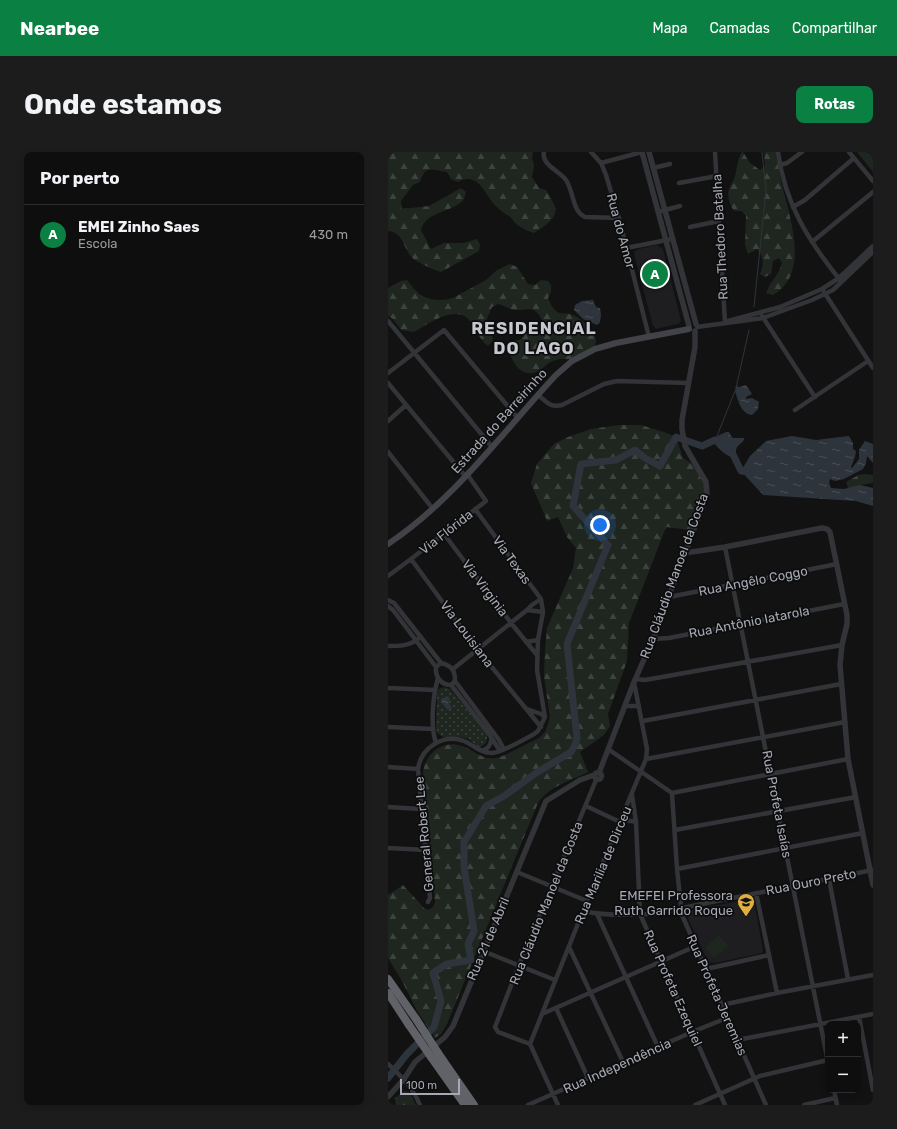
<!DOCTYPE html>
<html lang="pt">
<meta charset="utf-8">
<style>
body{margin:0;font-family:Rubik,sans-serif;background:#1c1c1c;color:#f1f3f6}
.controls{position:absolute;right:12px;bottom:12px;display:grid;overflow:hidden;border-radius:8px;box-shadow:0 2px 6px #0003}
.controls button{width:36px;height:36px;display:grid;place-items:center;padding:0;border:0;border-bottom:1px solid #2e2e2e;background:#0e0e0e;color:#f1f3f6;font:20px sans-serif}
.scale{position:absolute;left:12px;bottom:10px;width:60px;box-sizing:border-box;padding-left:4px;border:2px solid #a5a9b3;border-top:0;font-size:11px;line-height:14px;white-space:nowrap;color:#a5a9b3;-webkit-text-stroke:3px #0d0d0e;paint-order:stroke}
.you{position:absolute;left:212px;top:373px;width:14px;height:14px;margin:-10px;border:3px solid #fff;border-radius:50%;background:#1a73e8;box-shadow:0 0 0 6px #1a73e833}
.badge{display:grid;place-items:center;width:26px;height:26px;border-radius:50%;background:#0b8043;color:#fff;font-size:13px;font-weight:700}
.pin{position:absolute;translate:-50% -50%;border:2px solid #fff;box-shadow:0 1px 4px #0006}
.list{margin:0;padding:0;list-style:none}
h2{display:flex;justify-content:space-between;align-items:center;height:52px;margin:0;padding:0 16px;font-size:17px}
h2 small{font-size:13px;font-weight:400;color:#9b9c9e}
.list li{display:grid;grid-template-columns:26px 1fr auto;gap:12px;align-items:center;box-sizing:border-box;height:60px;padding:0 16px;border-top:1px solid #2e2e2e}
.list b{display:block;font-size:15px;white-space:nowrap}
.list p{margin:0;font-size:13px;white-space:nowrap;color:#9b9c9e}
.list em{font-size:13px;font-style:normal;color:#9b9c9e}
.map{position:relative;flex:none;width:485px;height:953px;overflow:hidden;border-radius:8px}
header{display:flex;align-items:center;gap:24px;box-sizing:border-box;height:56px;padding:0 20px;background:#0b8043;color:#fff}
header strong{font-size:19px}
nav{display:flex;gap:22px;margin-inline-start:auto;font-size:14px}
.intro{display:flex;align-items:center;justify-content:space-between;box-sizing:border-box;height:96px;padding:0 24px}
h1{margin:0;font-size:28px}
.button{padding:10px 18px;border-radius:8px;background:#0b8043;color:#fff;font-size:14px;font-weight:700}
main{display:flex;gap:24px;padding:0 24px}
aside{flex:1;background:#0e0e0e;border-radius:8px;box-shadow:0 2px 6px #0003}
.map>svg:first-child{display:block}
.built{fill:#1e1e20}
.green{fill:#1f2620}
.forest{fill:url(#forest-firs)}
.park{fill:url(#park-dots)}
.water{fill:url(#water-ripples)}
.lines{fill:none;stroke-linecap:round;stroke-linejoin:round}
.stream{stroke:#2d343b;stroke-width:1}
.river{stroke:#2d343b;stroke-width:7}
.minor{stroke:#333438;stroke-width:4.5}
.tertiary{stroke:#333438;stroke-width:5.5}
.secondary{stroke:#424348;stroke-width:6}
.motorway{stroke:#606268;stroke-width:8}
.motorway-bridge{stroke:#606268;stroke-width:8}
.labels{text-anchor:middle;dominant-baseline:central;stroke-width:3.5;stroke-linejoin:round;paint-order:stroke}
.street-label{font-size:13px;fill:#a5a9b3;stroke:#0d0d0e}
.poi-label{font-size:13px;fill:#a5a9b3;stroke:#0d0d0e;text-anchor:end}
.district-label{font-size:17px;font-weight:bold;letter-spacing:1px;fill:#c5c8cf;stroke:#0d0d0e}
</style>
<header>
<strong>Nearbee</strong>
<nav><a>Mapa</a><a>Camadas</a><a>Compartilhar</a></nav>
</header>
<div class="intro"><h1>Onde estamos</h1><a class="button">Rotas</a></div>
<main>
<aside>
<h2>Por perto<small></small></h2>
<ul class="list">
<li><span class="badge">A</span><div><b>EMEI Zinho Saes</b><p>Escola</p></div><em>430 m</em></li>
</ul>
</aside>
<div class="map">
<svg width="485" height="953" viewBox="0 0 485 953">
<defs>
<pattern id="forest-firs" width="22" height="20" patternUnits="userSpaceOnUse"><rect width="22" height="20" fill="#1f2620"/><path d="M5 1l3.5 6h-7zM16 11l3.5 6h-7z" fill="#3d433e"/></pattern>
<pattern id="park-dots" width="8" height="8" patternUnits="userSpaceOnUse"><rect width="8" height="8" fill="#1f2620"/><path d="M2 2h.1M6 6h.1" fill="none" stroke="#3d433e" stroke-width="1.8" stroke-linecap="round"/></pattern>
<pattern id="water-ripples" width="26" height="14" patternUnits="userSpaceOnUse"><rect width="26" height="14" fill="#2d343b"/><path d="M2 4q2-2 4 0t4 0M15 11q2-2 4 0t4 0" fill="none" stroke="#484f55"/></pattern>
</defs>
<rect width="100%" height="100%" fill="#121213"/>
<path class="built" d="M269 93 275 97 293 169 290 172 268 177 265 174 246 102 247 99 251 97Z
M363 747 366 749 375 798 374 801 327 811 320 810 298 762 299 760 301 758Z"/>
<path class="green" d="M469 0H485V20Z
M331 783 340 794 326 806 317 795Z"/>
<path class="forest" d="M0 0H145L144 6 146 12 144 25 151 36 158 38C161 43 165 49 167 55 171 66 154 76 146 81 139 79 133 76 127 71 125 68 124 66 121 64 118 62 114 60 111 57 97 46 92 18 70 30L63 27 59 20C45 18 37 12 32 30L25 33 13 49 14 57 41 54 73 36 78 40C77 42 77 45 76 47 68 60 38 58 33 78L43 97 56 91H76L89 87 92 93 91 99 53 120C46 118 33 112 27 108 15 100 17 80 0 79Z
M354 0H355L362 11 372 18 377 14 376 0H389C391 8 390 16 392 24 399 59 425 120 385 143L378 141C382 130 391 123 394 111L391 106 385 109 383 122 377 125 372 122C376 112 376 105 369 97L360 102 357 93 358 63 353 59H346C341 52 338 43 342 35 343 32 345 30 346 27 350 18 348 9 354 0Z
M122 112 129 115 140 132 147 133 153 128 160 129 163 133V140L160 146C162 150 164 156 168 159 173 163 179 160 185 163 194 167 212 182 207 193 204 199 189 206 183 207 178 208 173 206 168 208 161 209 158 214 152 218 136 228 124 213 121 197 122 195 123 193 124 191 132 185 135 191 138 178L145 175 153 174 154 168C146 152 140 159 126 158 121 157 115 153 110 152L104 155 98 169 102 176 105 188 100 194C89 185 90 179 82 169 68 151 40 172 26 180L13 178 5 167 0 164V136L13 129 19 128C23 133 28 140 33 143 42 149 56 149 65 146L98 128 109 118Z
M231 273H253L276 280 288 285 295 306 307 314 316 331V344L302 378 278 375 241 471 239 509 220 562 222 574 216 583 192 600 200 620C183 629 161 634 150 651L59 872 53 882 47 886 29 859 14 829 0 806V743L15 733 37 757C43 758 45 756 47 750L35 621C37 602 54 587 74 594 87 598 92 608 108 606 115 605 138 592 147 588L152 585 157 580 162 566 156 524 157 497 159 476 185 416 188 396 179 385 170 365 159 369 143 331 149 312 166 292 180 285 203 277Z
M477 322 485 323V331C476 331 469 336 460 336L458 330 470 323Z
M16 939 21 940 28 953H8L7 946Z"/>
<path class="park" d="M56 535 62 537 99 582C100 589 98 594 91 595L80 587 73 585H55L49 581 48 577 49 542 51 537Z"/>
<path class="water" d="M205 148 208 155 212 156 213 163 212 170 209 173 195 167 186 158 187 153 194 149Z
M358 233 364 242 358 245V247L364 246 371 250 370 257 364 263C353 262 350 248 347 239L348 234 352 235Z
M338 280H341L343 284 345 286H356V288L349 295 346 304 343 305C337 303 329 295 324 289L325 286Z
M404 284 428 288 461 284 465 291V297L468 299 467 305 463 315 464 316 471 307V298L477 289 485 292V314V311L479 304 478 311 475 317 456 327 447 329 442 327 441 331 443 336 456 337 472 333 485 336V354L468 349 375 343 353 319 362 304 378 289Z
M60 544 62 548 60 550 64 556 60 558 53 550V547Z"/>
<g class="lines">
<path class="stream" d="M366 155 378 38 374 0
M348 236 361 178
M329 284 347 239"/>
<path class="river" d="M342 296 353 319 362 320
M0 926 19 902 46 875 53 849 45 821 59 812 83 808 80 792 86 779 76 715V690L98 654 116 644 148 621 183 600 187 593 189 586 179 492 220 393 185 354 193 312 228 308 247 298 257 306 272 314 288 285 314 294 327 288 333 290"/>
<path class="minor" d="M156 0C153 13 172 19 178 28 186 40 184 59 197 65L231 66
M203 0 213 11 218 23 231 66 261 185
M327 0 337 171
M390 0C397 52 420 88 452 128
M461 0 485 29
M213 11 254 0
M392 13 399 11 414 0
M265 16 282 12
M291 31 329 24
M405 55 417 48 466 6
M270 60 292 54
M302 75 331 69
M424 90 485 40
M238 96 284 87
M436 140 485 216
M374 164 427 245
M0 169 104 295
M340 169 392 155 434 137 451 126 485 94
M309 175 375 166 424 148 445 138 485 100
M0 221 56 178 129 265
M0 231 77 324
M150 243C159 250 162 256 174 253L216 232 229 229 301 231
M407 258 480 209
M0 269 18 253
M0 300 45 357
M56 382 123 471 149 503
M337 395 440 910
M23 407 89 497 153 575
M0 424 23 407 98 349 79 322
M281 445 449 412
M0 448 6 451 53 511
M0 454 5 458 48 515
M139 458 155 460
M265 487 281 486 456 452
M138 490 150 488
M0 494C12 494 21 494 30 487
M53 511C64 514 67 518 67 529L63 533C53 533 47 525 48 515Z
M65 517 139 458 144 453 153 447
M247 527 257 528 454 493
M67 529 111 588 116 597
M63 533 101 582 112 599
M0 536 47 538
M237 554H251
M139 557 153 562 157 565
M255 569 453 532
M0 575 45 577
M48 591C42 574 45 543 50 526
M220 597 284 641 289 717 294 763 378 953
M94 599C100 597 104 592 103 585
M258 607 457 570
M0 615 30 617
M284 641 460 607
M244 643 248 670 252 762 337 953
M198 654 232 670 238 668 248 670
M0 655 33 657
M287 678 468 645
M0 696 37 698
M289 717 475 681
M129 720 199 749
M441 727 460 827
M368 741 389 841
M40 750 42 746 30 617C33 596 55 581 76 589 86 593 92 601 104 601 115 600 135 588 146 582L150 579 157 565 149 518 150 488 155 460 153 447 87 357
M195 759C222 765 268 764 294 756L485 718
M209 762 270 895
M181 795 235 910
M95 799 167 828
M318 817 381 803
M334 853 389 841 485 823
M168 856 200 926
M154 862 308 794
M471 865 485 938
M349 888 485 862
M142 892 199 749 258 607 259 597 246 530
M0 912C13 924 25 936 32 953
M446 938 449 953
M140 953 304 880 339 866
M170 953 142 892 110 880 107 875 131 813 208 628
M307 953 372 924 440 908
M416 953 447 946"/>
<path class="tertiary" d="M254 0 301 174
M261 0 308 172
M297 401 337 395 434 376 439 377 442 380 459 463V472L454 493 452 513 460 607 485 733
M206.5 624a3.5 3.5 0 1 1 7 0a3.5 3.5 0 1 1-7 0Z
M211 621 246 530 265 487 319 342 318 330 297 294 294 277V268L307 195V179
M0 945 16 927 27 910 57 885 65 874 158 649 192 628 206 623"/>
<path class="secondary" d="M0 392C66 348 114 281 168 223L184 209 207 197 228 191 301 177"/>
<path class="motorway" d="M0 827 28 867
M0 841 21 873
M50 901 86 953
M43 905 77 953"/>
<path class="motorway-bridge" d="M28 867 50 901
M21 873 43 905"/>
</g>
<defs>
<symbol id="school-pin" viewBox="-11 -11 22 30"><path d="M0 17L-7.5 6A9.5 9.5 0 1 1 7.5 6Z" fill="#dfaf3f" stroke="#0d0d0e"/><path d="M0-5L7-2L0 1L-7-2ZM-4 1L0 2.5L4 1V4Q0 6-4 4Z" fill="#111"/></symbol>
</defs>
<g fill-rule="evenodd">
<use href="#school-pin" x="348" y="740" width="20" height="27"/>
</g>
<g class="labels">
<g class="street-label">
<text transform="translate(233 79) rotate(75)">Rua do Amor</text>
<text transform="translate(332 85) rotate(-93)">Rua Thedoro Batalha</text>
<text transform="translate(111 269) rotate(-48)">Estrada do Barreirinho</text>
<text transform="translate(58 380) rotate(-38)">Via Flórida</text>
<text transform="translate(124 408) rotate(54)">Via Texas</text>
<text transform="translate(286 424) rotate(-70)">Rua Cláudio Manoel da Costa</text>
<text transform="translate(365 429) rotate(-11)">Rua Angêlo Coggo</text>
<text transform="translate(97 436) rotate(53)">Via Virginia</text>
<text transform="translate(361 470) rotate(-11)">Rua Antônio Iatarola</text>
<text transform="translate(79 482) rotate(53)">Via Louisiana</text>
<text transform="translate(389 652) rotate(79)">Rua Profeta Isaías</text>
<text transform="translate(36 682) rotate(-95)">General Robert Lee</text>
<text transform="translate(215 713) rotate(-67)">Rua Marilia de Dirceu</text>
<text transform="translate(423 730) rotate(-11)">Rua Ouro Preto</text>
<text transform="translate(158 751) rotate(-68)">Rua Cláudio Manoel da Costa</text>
<text transform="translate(100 787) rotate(-67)">Rua 21 de Abril</text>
<text transform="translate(285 836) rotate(66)">Rua Profeta Ezequiel</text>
<text transform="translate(329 843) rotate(66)">Rua Profeta Jeremias</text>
<text transform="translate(229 914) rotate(-24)">Rua Independência</text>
</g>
<g class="poi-label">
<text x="345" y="743">EMEFEI Professora<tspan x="345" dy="15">Ruth Garrido Roque</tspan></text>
</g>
<g class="district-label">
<text x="146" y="176">RESIDENCIAL<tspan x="146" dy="20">DO LAGO</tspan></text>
</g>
</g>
</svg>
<div class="controls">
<button>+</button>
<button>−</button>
</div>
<div class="scale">100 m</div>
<div class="you"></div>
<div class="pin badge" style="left:267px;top:122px">A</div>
</div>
</main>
